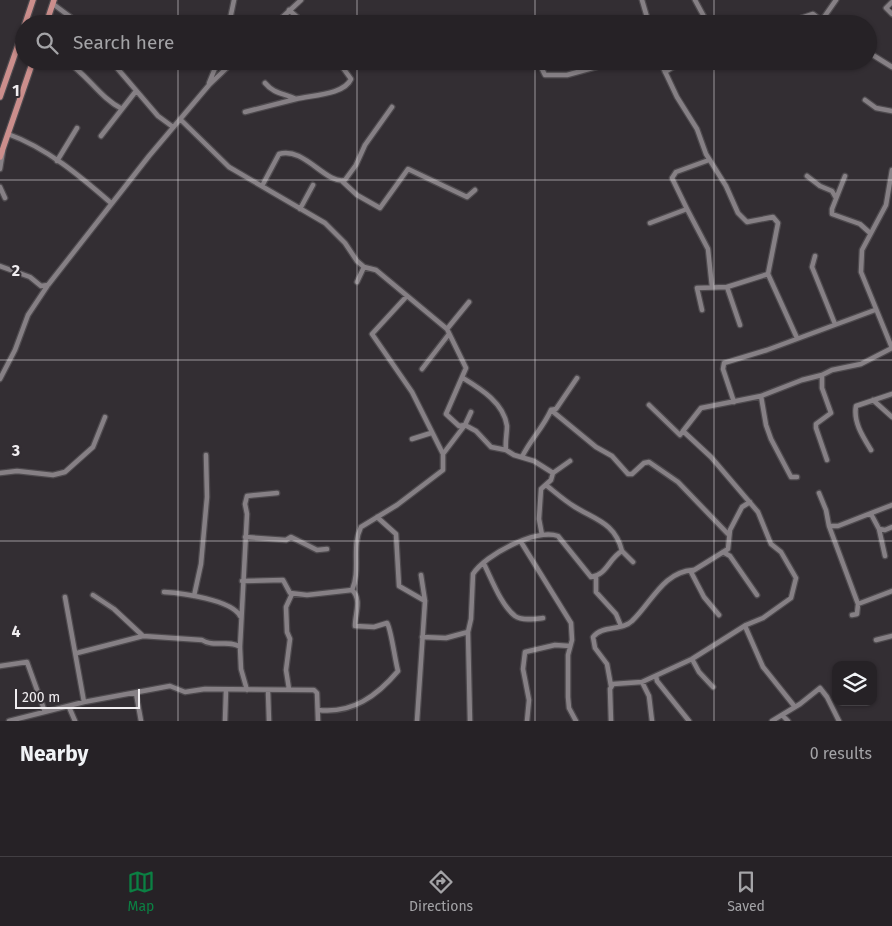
<!DOCTYPE html>
<style>
body{margin:0;font-family:"Fira Sans",sans-serif;background:#2e2a2e;color:#f1f3f6}
.controls{position:absolute;right:15px;bottom:15px;display:grid;overflow:hidden;border-radius:10px;box-shadow:0 1px 4px #0004}
.controls button{width:45px;height:45px;display:grid;place-items:center;padding:0;border:0;border-bottom:1px solid #423f43;background:#262226;color:#f1f3f6;font:25px sans-serif}
.scale{position:absolute;left:15px;bottom:12px;width:125px;box-sizing:border-box;padding-left:5px;border:2px solid #f0edf0;border-top:0;font-size:14px;line-height:18px;white-space:nowrap;color:#f0edf0;-webkit-text-stroke:4px #332e33;paint-order:stroke}
.list{margin:0;padding:0;list-style:none}
h2{display:flex;justify-content:space-between;align-items:center;height:65px;margin:0;padding:0 20px;font-size:21px}
h2 small{font-size:16px;font-weight:400;color:#a4a4a7}
.icon{flex:none;width:28px;height:28px;fill:none;stroke:currentColor;stroke-width:2;stroke-linecap:round;stroke-linejoin:round}
.map{position:relative;flex:none;width:892px;height:721px;overflow:hidden}
.search{position:absolute;background:#262226;box-shadow:0 1px 4px #0004;left:15px;right:15px;top:15px;height:55px;display:flex;align-items:center;gap:12px;box-sizing:border-box;padding:0 18px;border-radius:28px;color:#a4a4a7;font-size:19px}
.sheet{height:135px;background:#262226}
nav{display:flex;justify-content:space-around;align-items:center;box-sizing:border-box;height:70px;border-top:1px solid #423f43;background:#262226;font-size:14px;color:#a4a4a7}
nav a{display:grid;justify-items:center;gap:2px}
nav .on{color:#0b8043}
.map>svg:first-child{display:block}
.lines{fill:none;stroke-linecap:round;stroke-linejoin:round}
.minor-casing{stroke:#4e4a4e;stroke-width:7}
.major-casing{stroke:#4e4a4e;stroke-width:8}
.minor{stroke:#868085;stroke-width:4.5}
.major{stroke:#cb8e8c;stroke-width:5.5}
.grid{fill:none;stroke:#f0edf0;stroke-width:1;stroke-opacity:0.55}
.grid-label{font-size:16px;text-anchor:middle;font-weight:bold;fill:#f0edf0;stroke:#332e33;stroke-width:4;stroke-linejoin:round;paint-order:stroke}
</style>
<div class="map">
<svg width="892" height="721" viewBox="0 0 892 721">
<rect width="100%" height="100%" fill="#332e33"/>
<g class="lines">
<defs>
<path id="minor" d="M642 0 649 24
M695 0 708 24
M892 2 886 8 892 14
M53 4 80 24
M289 10 305 24
M822 20 836 0
M229 24 234 0
M275 24 301 0
M334 24V23
M783 24 813 14 826 24
M868 52 892 67
M66 61C87 74 100 98 122 109
M111 61 158 116 173 127
M660 61 677 97 697 129 706 154 726 186 738 213 747 222 773 217 778 223 768 274 797 338
M542 69 545 75H567L618 61
M665 72 673 67 705 61
M209 83 218 61
M265 83C274 94 284 93 296 99 311 95 344 95 351 79L338 61
M865 100 876 108 892 111
M245 112 296 99
M180 119 229 167 325 223 345 243 357 261 364 267 376 270 447 329 466 368 446 414 459 426 465 425 443 454 412 392 372 334 406 297
M8 134C47 148 80 176 111 203
M101 136 136 91
M57 161 77 128
M0 169 3 151
M892 170 886 205 862 250 861 272 892 348
M807 176 820 186 832 191 836 198
M845 176 832 209V214L860 224 870 233
M342 181 357 195 380 208 408 169 467 197 475 190
M262 186 279 154C304 146 326 185 345 180L356 165 365 145 392 107
M0 187 5 198
M300 209 313 185
M687 209 708 249 712 287
M650 223 687 209 672 178 676 172 709 160
M815 256 812 267 835 324
M0 266 30 277 41 286 48 285
M357 282 364 267
M727 287 740 325
M702 310 697 288 727 287 768 274
M447 329 469 302
M422 369 449 334
M463 378C481 389 504 403 507 426 507 434 505 441 506 450
M0 379 15 350 28 315 48 285 149 156 209 85 234 61
M873 400 892 417
M734 402 723 369 724 363 767 350 875 310
M649 405 680 435 683 431
M551 410 596 447 612 456 628 474H632L644 463 649 462 678 482 728 534
M471 412 465 425 476 431 491 447 506 450 514 455 534 461 553 473 551 480 541 489 539 519 542 535
M412 439 431 433
M871 450C863 437 853 422 856 406L892 394
M522 457C530 440 543 428 551 410L556 409 577 378
M827 460 816 428V424L831 413 822 388V375L832 370 861 364 892 348
M0 473 17 471 53 475 65 472 93 447 105 417
M553 473 570 461
M797 477H791L771 439 766 425 761 396 802 380 822 375
M546 485C556 493 565 501 575 507 596 520 615 523 622 551
M819 493 826 510 829 526H838L892 505
M871 514 879 529 885 556
M377 517 396 534 399 586 425 601
M829 526 858 604 892 591
M879 529 885 530 892 527
M245 537 286 540 291 537 317 550 327 549
M521 542 571 623 572 640 568 655V697L569 708 576 721
M723 552 730 556 757 595
M484 564C492 580 501 605 515 616 522 621 535 619 543 618
M596 577V592L616 614 621 626
M242 581 283 580 290 593 307 595 352 590
M352 590C361 570 351 547 361 527L397 505 443 470V454
M164 592C182 593 232 600 240 616
M93 595 114 609 143 636
M194 596 201 564 207 497 206 455
M65 597 84 702
M719 615 704 597 691 572 728 549 730 530 742 507 750 502
M852 615 857 614 858 604
M745 626 763 667 795 707
M422 637 446 638 468 632
M876 640 892 636
M77 653 143 636 202 640C214 648 229 639 240 647
M692 659 699 672 713 687
M0 666 27 662 45 712
M656 676 657 681 689 721
M642 682 649 696 652 721
M611 686 607 664 595 648 593 637C602 625 622 631 632 621 652 602 663 572 693 570
M289 689 286 670 290 639 287 632 286 607 292 594
M247 690 241 669 240 647 247 514 245 504 247 496 277 493
M268 691 269 721
M136 693 141 721
M69 707 75 721
M318 710C352 714 377 696 398 671 395 661 391 628 387 623L374 627 355 626C355 614 362 599 352 590
M782 715 788 721
M9 721 84 702 170 686 185 692 205 689 314 690 317 693 318 721
M225 721 226 690
M417 721 425 601 421 575
M470 721 468 632 471 619 473 574C485 555 536 528 558 536L591 577C607 575 609 558 622 551L633 562
M527 721 529 700 523 669 525 652 555 645 570 646
M611 721 610 689 613 684 642 682 692 659 746 625 763 618 791 598 796 578 781 552 771 544 758 512 711 457 683 431 701 408 761 396
M772 721 800 704 820 688 827 697 839 721"/>
<path id="major" d="M25 24 33 0
M46 24 54 0
M0 97 24 28
M0 157 33 61"/>
</defs>
<use href="#minor" class="minor-casing"/>
<use href="#major" class="major-casing"/>
<use href="#minor" class="minor"/>
<use href="#major" class="major"/>
</g>
<path class="grid" d="M178 0V24M357 0V24M535 0V24M714 0V24M178 61V721M357 61V721M535 61V721M714 61V721M0 180H892M0 360H892M0 541H892"/>
<g class="grid-label">
<text x="16" y="96">1</text>
<text x="16" y="276">2</text>
<text x="16" y="456">3</text>
<text x="16" y="637">4</text>
</g>
</svg>
<div class="controls">
<button><svg class="icon" aria-label="layers" viewBox="0 0 24 24"><path d="M12 4l9 5-9 5-9-5zM3 14l9 5 9-5"/></svg></button>
</div>
<div class="scale">200 m</div>
<div class="search"><svg class="icon" aria-label="search" viewBox="0 0 24 24"><circle cx="10" cy="10" r="6"/><path d="M15 15l6 6"/></svg>Search here</div>
</div>
<section class="sheet">
<h2>Nearby<small>0 results</small></h2>
<ul class="list">
</ul>
</section>
<nav>
<a class="on"><svg class="icon" aria-label="map" viewBox="0 0 24 24"><path d="M3 6l6-2 6 2 6-2v14l-6 2-6-2-6 2zM9 4v14M15 6v14"/></svg>Map</a>
<a><svg class="icon" aria-label="directions" viewBox="0 0 24 24"><path d="M12 3l9 9-9 9-9-9zM9 14v-3h6M13 9l2 2-2 2"/></svg>Directions</a>
<a><svg class="icon" aria-label="saved" viewBox="0 0 24 24"><path d="M7 4h10v16l-5-4-5 4z"/></svg>Saved</a>
</nav>
